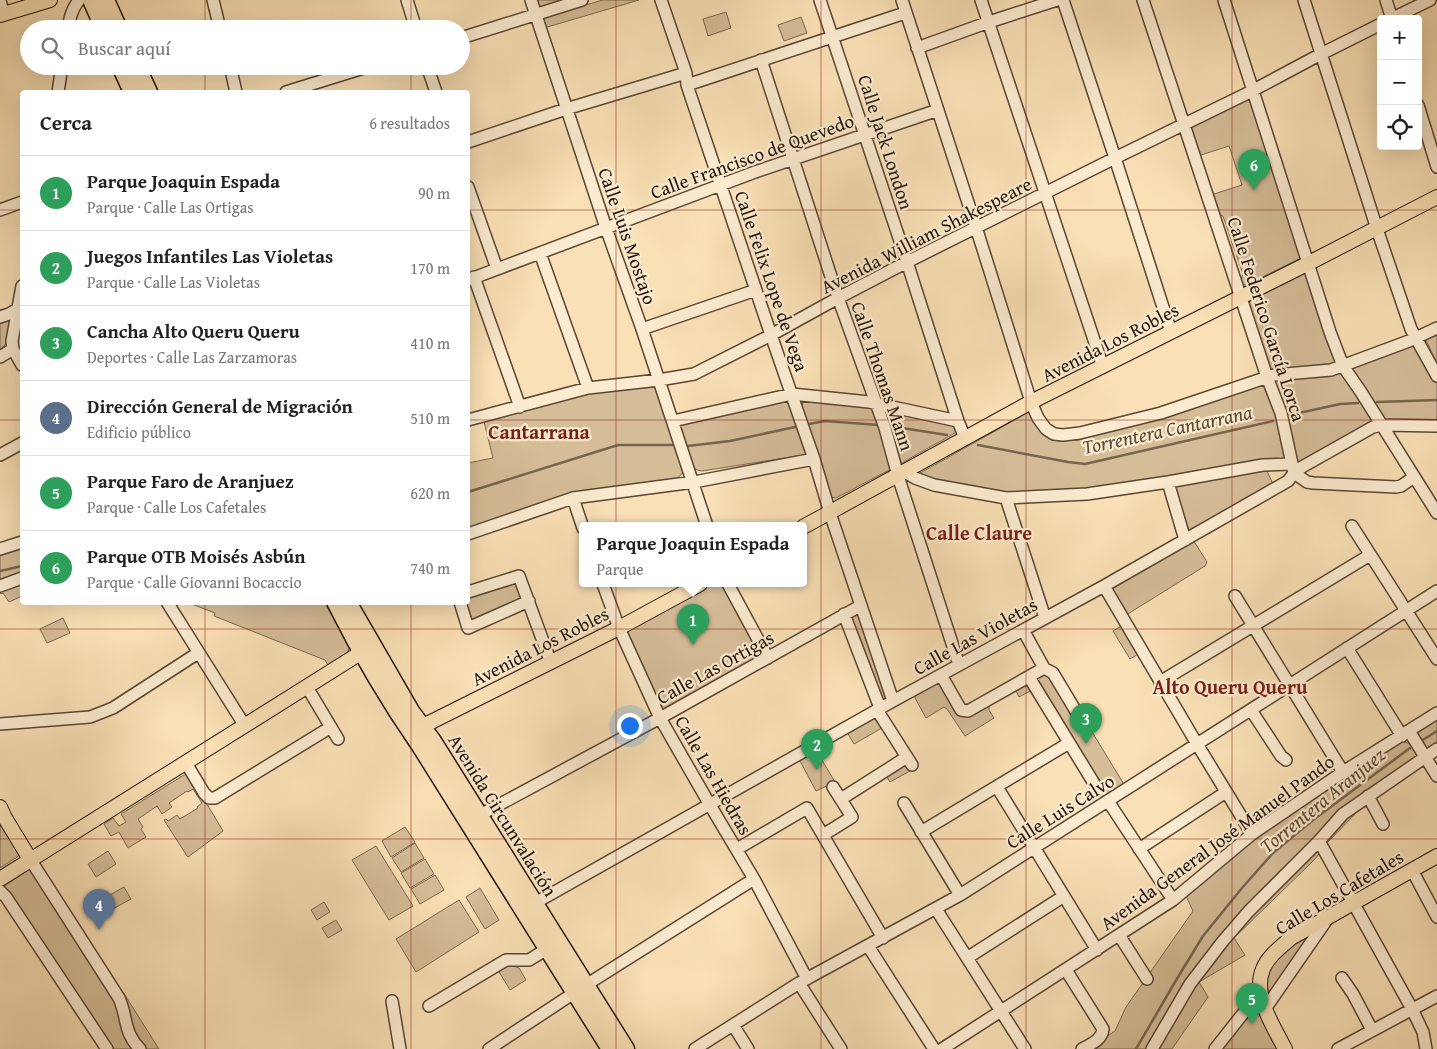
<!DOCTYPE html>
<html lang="es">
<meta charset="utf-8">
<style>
body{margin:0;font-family:"Gentium Book Plus",serif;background:#f2f2f2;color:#222}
.controls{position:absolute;right:15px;top:15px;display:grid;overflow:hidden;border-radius:5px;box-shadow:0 5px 20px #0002}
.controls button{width:45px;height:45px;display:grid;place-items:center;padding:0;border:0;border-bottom:1px solid #e0e0e0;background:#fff;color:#222;font:25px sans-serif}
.you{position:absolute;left:629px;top:725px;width:18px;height:18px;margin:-12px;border:4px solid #fff;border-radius:50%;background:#1a73e8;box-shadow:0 0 0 8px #1a73e833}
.badge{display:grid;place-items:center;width:32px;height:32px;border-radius:50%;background:#1a73e8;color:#fff;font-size:16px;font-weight:700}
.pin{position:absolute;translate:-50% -41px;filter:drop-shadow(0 1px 2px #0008)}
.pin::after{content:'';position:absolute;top:26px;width:18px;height:15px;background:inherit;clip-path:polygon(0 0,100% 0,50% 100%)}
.popup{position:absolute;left:579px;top:522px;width:228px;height:65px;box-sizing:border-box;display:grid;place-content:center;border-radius:5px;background:#fff;filter:drop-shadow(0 1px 4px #0005);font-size:16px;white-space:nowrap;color:#767676}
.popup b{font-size:19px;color:#222}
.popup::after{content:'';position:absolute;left:50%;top:100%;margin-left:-10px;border:10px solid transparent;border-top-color:#fff}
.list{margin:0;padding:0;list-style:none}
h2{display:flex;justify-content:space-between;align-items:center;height:65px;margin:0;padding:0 20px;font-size:21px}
h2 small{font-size:16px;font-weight:400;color:#767676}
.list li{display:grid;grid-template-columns:32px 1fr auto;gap:15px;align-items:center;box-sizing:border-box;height:75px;padding:0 20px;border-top:1px solid #e0e0e0}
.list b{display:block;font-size:19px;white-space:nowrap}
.list p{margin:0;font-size:16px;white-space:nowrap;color:#767676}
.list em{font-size:16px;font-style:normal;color:#767676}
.icon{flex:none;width:28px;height:28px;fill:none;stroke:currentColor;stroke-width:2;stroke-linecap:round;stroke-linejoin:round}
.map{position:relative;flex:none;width:1437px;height:1049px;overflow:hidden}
.search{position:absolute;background:#fff;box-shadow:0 5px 20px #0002;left:20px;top:20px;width:450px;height:55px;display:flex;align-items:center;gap:12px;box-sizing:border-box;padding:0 18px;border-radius:28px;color:#767676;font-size:19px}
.panel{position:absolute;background:#fff;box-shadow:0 5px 20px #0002;left:20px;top:90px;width:450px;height:515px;border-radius:5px}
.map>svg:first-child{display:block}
.green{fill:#d5bd98;stroke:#7c6850}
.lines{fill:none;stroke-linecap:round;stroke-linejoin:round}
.stream{stroke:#78654d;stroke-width:2.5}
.minor-casing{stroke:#594734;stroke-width:14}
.major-casing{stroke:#231408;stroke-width:16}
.highway-casing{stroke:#231408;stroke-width:19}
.minor{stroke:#fcebd0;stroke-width:11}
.major{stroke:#fae0b6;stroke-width:14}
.highway{stroke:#fae0b6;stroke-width:16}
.grid{fill:none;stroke:#8f2418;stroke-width:1;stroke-opacity:0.55}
.labels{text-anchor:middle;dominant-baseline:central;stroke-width:4.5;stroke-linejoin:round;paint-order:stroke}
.street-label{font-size:19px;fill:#231408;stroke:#fcebd0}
.water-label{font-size:20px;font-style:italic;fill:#5c4a36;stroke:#fcebd0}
.neighbourhood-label{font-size:20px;font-weight:bold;fill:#7a1f14;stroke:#fcebd0}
</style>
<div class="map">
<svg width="1437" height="1049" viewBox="0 0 1437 1049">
<rect width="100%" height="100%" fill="#fae0b6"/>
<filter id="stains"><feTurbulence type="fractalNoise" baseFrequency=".004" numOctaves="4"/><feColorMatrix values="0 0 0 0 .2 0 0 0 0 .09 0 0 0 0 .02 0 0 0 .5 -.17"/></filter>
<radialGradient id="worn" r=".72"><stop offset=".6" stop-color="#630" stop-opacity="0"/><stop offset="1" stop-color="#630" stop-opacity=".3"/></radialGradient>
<path class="green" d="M535 0H563L540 7Z
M603 0H639L544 28 542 21 544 17Z
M726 12 731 28 708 36 703 19Z
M801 17 807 33 784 41 778 25Z
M1246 98 1250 99 1252 103 1301 256 1299 259 1246 285H1243L1240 282 1243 274 1223 216 1217 214 1211 195 1242 185 1229 146 1198 156 1189 129 1191 125Z
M1307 272 1338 361 1326 367 1270 371 1247 305 1248 302Z
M10 319V321L7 342 0 351V320Z
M1437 329V364L1425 338Z
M1408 344 1414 345 1425 367 1437 382V421H1386L1301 464 1296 463 1273 381Z
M1262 383 1266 387 1280 423 1286 460 1082 491 1004 494 913 477 1029 412 1040 431 1049 439 1059 441 1079 440 1157 417Z
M650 385 658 390 683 470 682 474 676 479 468 529V463L493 458 484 422 586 393Z
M805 401 874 408 891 469 836 498 831 497 801 407 803 403Z
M785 402 790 404 806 453 804 455 702 471 697 470 693 467 679 425 683 419Z
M886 411 959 426 960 430 902 463H899L884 414Z
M1266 469 1273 484 1192 530 1189 531 1186 529 1174 486Z
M1191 542 1195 543 1207 562 1205 566 1126 615 1112 589 1113 587Z
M22 544V575L0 582V553Z
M518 578 525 600 472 624 463 603 468 602V595Z
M22 582V596L9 602 3 593 0 594V590Z
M712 584H724L760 653 759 656 664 710 662 709 627 634 629 629 632 625Z
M189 603H328L350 645 348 652 328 665 325 660 214 616 215 613Z
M857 614 858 615 886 697V699L882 701 851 620V617Z
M63 618 70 633 47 643 40 629Z
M1123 625 1140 653 1130 659 1113 631Z
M1047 672 1086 722 1125 786 1102 800 1036 684 1037 678Z
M939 682 958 711 1027 684 1032 690 1019 697 1016 691 989 706V710L994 718 965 736 947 709 944 707 926 718 914 696Z
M1437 717V743L1425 750 1417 737C1420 726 1428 723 1437 717Z
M874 718 882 728 854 744 847 732Z
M1402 741 1410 744 1422 763 1361 796 1246 909 1150 1049H1088L1115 1031 1126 1007 1193 911 1186 896 1255 836 1347 773Z
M816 750 835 782 816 791 799 759Z
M906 763 910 771 890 782 885 774Z
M189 774 223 831 188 857 187 856 164 820 166 819 168 821 177 815 180 819 198 808 197 807 202 803 193 789 188 792 187 791 169 803 172 807 162 814 157 806 138 819 143 827 141 829 146 837 128 848 119 832 111 836 104 824 113 818 119 826 126 822 121 814 184 775Z
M1365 804 1366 807H1362L1325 845 1322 840 1342 819Z
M0 819 20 855 0 868Z
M405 827 415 842 391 857 382 841Z
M415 843 424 858 401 872 392 858Z
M376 846 413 906 389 920 352 860Z
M1318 846 1321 852 1312 862 1234 938 1245 955 1199 982 1208 997 1172 1049H1155L1172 1019 1232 933Z
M108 851 116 864 96 877 88 864Z
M425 859 434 874 410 888 401 873Z
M30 869 117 1003 135 1049H111L3 887Z
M435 875 444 890 420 904 411 889Z
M124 887 131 899 109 911 103 899Z
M480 888 499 920 485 929 466 897Z
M459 900 479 932 416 972 396 939Z
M324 902 330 912 317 920 311 910Z
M336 920 342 930 328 938 322 928Z
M1314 932 1268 1000C1258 962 1288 948 1314 932Z
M511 965 519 968 526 980 510 990 498 970Z
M123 992 159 1049H144L131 1031Z
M1259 1010 1280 1049H1219L1249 1011Z"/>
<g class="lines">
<path class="stream" d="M1377 402 1437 400
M1290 415 1340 404 1358 403
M809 424 825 421 879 425
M889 426 947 435
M978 445 1068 462 1085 464 1273 421
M688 446 730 441 795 427
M468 492 618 445H673
M0 571 22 566
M1421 741 1437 731
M1136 1049 1175 982 1203 936 1242 888 1273 853 1313 820 1410 748"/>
<defs>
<path id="minor" d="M213 0 220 29
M407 0 416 29
M531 0 606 228 642 329 707 526
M661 0 686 73 687 85 771 335 814 459 830 513 893 701
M820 0 907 262 958 421 965 438
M902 0 976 227 1031 402 1038 418 1046 429 1054 434 1063 435 1080 433 1161 413 1274 375 1331 370 1409 341 1437 328
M981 0 1103 367
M1063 0 1115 158 1171 332
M1143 0 1267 377 1281 413 1294 473 1307 482 1313 483 1396 487 1401 486 1414 477
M1224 0 1330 332 1343 366 1361 392 1437 513
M1304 0 1377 229 1411 329 1437 376
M1386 0 1392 19
M0 1 4 14
M1391 19 1430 0
M68 29C70 17 72 9 79 0
M461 38 582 0
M917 48 989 22 1057 0
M761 60 836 292 885 428 898 476 959 665
M230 66 236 92
M427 66 436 92
M687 85 905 13
M58 92 62 66
M286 92 370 66
M1418 105 1437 167
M468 142 566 109 686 73
M468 187 497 269
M0 210 22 202
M540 253 588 388
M474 277 520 407
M468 280 755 172 938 110
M22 286 12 341 13 349 22 365
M0 317 9 314 21 307
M642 329 756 290
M0 357 13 349
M468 420 588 388 659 380 694 374 771 335 838 298 907 262 1115 158 1248 93 1321 54 1381 24
M673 421 792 394 869 402 958 421
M0 455 22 443
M905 472 915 478 934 485 1006 498 1087 494 1168 482 1263 465 1291 464
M1168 482 1185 540
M573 498 583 528
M1006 498 1045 618
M1352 526 1437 659
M468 534 573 498 694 482 814 459
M0 549 22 542
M603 584 619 628 660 718 710 805 754 879 807 979
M728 584 768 658
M0 586 22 578
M1104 586 1197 744 1252 834
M468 592 519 576 551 663
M1235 596 1343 772
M167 602 245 726
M460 602 468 628 529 601
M844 614 880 708
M1023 630 1044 668 1053 673 1083 723
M1347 648 1402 736
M941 675 961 710 968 711 1044 668
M1029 677 1095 785
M1160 682 1370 555
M307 687 338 739
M877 710 912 765
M1251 710 1281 756 1286 760
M0 724 90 717 113 708 198 653
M1409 731 1437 776
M186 763 204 793 209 798H215L331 727
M997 787 1097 950
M1368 796 1383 824
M841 799 907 757
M1108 801 1173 900
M904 803 960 895
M480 815 660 718 860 606
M921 832 1069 743
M823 835 852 817 833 787
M1319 841 1412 1009 1423 1032 1426 1049
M737 849 807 808 883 938
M1139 849 1226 792
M30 859 119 998C128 1018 123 1032 140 1049
M1412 870 1437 917
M0 891 6 897 107 1049
M535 903 893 701 1104 586 1288 481 1294 473 1302 467 1373 427 1383 425 1437 426
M936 909 1025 1049
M1119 935 1147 979
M868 946 934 1049
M967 958 1064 896
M1066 970 1103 1029C1102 1040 1091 1044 1082 1049
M1342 978 1353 994 1372 1030
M799 983 841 1049
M392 1001 400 1049
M429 1006 506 960H529L547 949
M1265 1009 1328 918
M733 1025 748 1049
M489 1049 586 985 754 879
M695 1049 799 983 960 895 1437 591
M942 1049 1173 900 1252 834 1343 772 1437 713
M1152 1049 1190 984 1223 941 1249 911 1319 841 1343 814 1437 749
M1215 1049 1245 1011 1250 1007 1263 1003
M1338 1049 1437 996"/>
<path id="major" d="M0 15 50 0
M803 527 1031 402 1309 263 1437 197
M423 726 619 628 700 584
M0 807 5 818 30 859
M0 879 370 647
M1285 1049C1274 1027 1252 995 1263 969 1268 956 1281 947 1291 938L1437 856"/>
<path id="highway" d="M91 0 104 29
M106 0 119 29
M120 66 132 92
M137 66 149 92
M335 602C360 652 388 700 420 746L610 1049
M348 602 411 711 433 741 626 1049"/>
</defs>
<use href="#minor" class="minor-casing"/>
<use href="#major" class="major-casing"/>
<use href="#highway" class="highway-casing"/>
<use href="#minor" class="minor"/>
<use href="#major" class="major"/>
<use href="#highway" class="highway"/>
</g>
<path class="grid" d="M205 0V29M411 0V29M616 0V1049M821 0V1049M1026 0V1049M1232 0V1049M205 66V92M411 66V92M0 210H22M468 210H1437M0 420H22M468 420H1437M205 602V1049M411 602V1049M0 629H1437M0 839H1437"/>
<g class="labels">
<g class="street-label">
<text transform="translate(886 142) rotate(72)">Calle Jack London</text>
<text transform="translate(752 156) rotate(-20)">Calle Francisco de Quevedo</text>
<text transform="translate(926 235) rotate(-27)">Avenida William Shakespeare</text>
<text transform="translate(628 236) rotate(71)">Calle Luis Mostajo</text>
<text transform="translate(772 281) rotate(71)">Calle Felix Lope de Vega</text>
<text transform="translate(1267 319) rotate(72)">Calle Federico García Lorca</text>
<text transform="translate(1110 342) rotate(-27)">Avenida Los Robles</text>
<text transform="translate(883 376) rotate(71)">Calle Thomas Mann</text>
<text transform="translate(975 636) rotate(-29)">Calle Las Violetas</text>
<text transform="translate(540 646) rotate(-27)">Avenida Los Robles</text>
<text transform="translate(715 667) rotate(-29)">Calle Las Ortigas</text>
<text transform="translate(714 775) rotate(60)">Calle Las Hiedras</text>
<text transform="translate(1060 811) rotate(-32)">Calle Luis Calvo</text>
<text transform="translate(503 815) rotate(58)">Avenida Circunvalación</text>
<text transform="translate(1217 842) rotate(-36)">Avenida General José Manuel Pando</text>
<text transform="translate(1339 892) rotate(-31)">Calle Los Cafetales</text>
</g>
<g class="water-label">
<text transform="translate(1167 429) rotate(-12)">Torrentera Cantarrana</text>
<text transform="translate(1322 800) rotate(-39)">Torrentera Aranjuez</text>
</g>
<g class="neighbourhood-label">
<text x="539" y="431">Cantarrana</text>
<text x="979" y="532">Calle Claure</text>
<text x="1230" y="686">Alto Queru Queru</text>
</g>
</g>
<rect width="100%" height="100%" filter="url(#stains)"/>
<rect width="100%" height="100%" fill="url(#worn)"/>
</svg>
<div class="controls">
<button>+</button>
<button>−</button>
<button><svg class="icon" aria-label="locate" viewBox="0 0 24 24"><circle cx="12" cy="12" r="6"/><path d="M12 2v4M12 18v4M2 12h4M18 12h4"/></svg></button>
</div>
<div class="you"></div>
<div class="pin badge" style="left:693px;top:645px;background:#2e9e5b">1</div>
<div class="popup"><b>Parque Joaquin Espada</b>Parque</div>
<div class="pin badge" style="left:817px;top:770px;background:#2e9e5b">2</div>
<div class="pin badge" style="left:1086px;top:744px;background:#2e9e5b">3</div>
<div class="pin badge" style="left:99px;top:930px;background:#5c6f8a">4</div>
<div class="pin badge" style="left:1252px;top:1024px;background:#2e9e5b">5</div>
<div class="pin badge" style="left:1254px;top:190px;background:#2e9e5b">6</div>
<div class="search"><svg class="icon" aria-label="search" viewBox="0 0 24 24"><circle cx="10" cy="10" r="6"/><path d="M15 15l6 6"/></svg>Buscar aquí</div>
<section class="panel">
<h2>Cerca<small>6 resultados</small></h2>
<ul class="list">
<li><span class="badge" style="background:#2e9e5b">1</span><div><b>Parque Joaquin Espada</b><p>Parque · Calle Las Ortigas</p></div><em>90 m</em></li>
<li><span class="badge" style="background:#2e9e5b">2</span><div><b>Juegos Infantiles Las Violetas</b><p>Parque · Calle Las Violetas</p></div><em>170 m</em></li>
<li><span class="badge" style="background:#2e9e5b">3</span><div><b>Cancha Alto Queru Queru</b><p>Deportes · Calle Las Zarzamoras</p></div><em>410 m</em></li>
<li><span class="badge" style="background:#5c6f8a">4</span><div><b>Dirección General de Migración</b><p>Edificio público</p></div><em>510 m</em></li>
<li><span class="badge" style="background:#2e9e5b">5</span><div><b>Parque Faro de Aranjuez</b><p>Parque · Calle Los Cafetales</p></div><em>620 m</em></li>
<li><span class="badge" style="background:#2e9e5b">6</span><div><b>Parque OTB Moisés Asbún</b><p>Parque · Calle Giovanni Bocaccio</p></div><em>740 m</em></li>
</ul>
</section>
</div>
